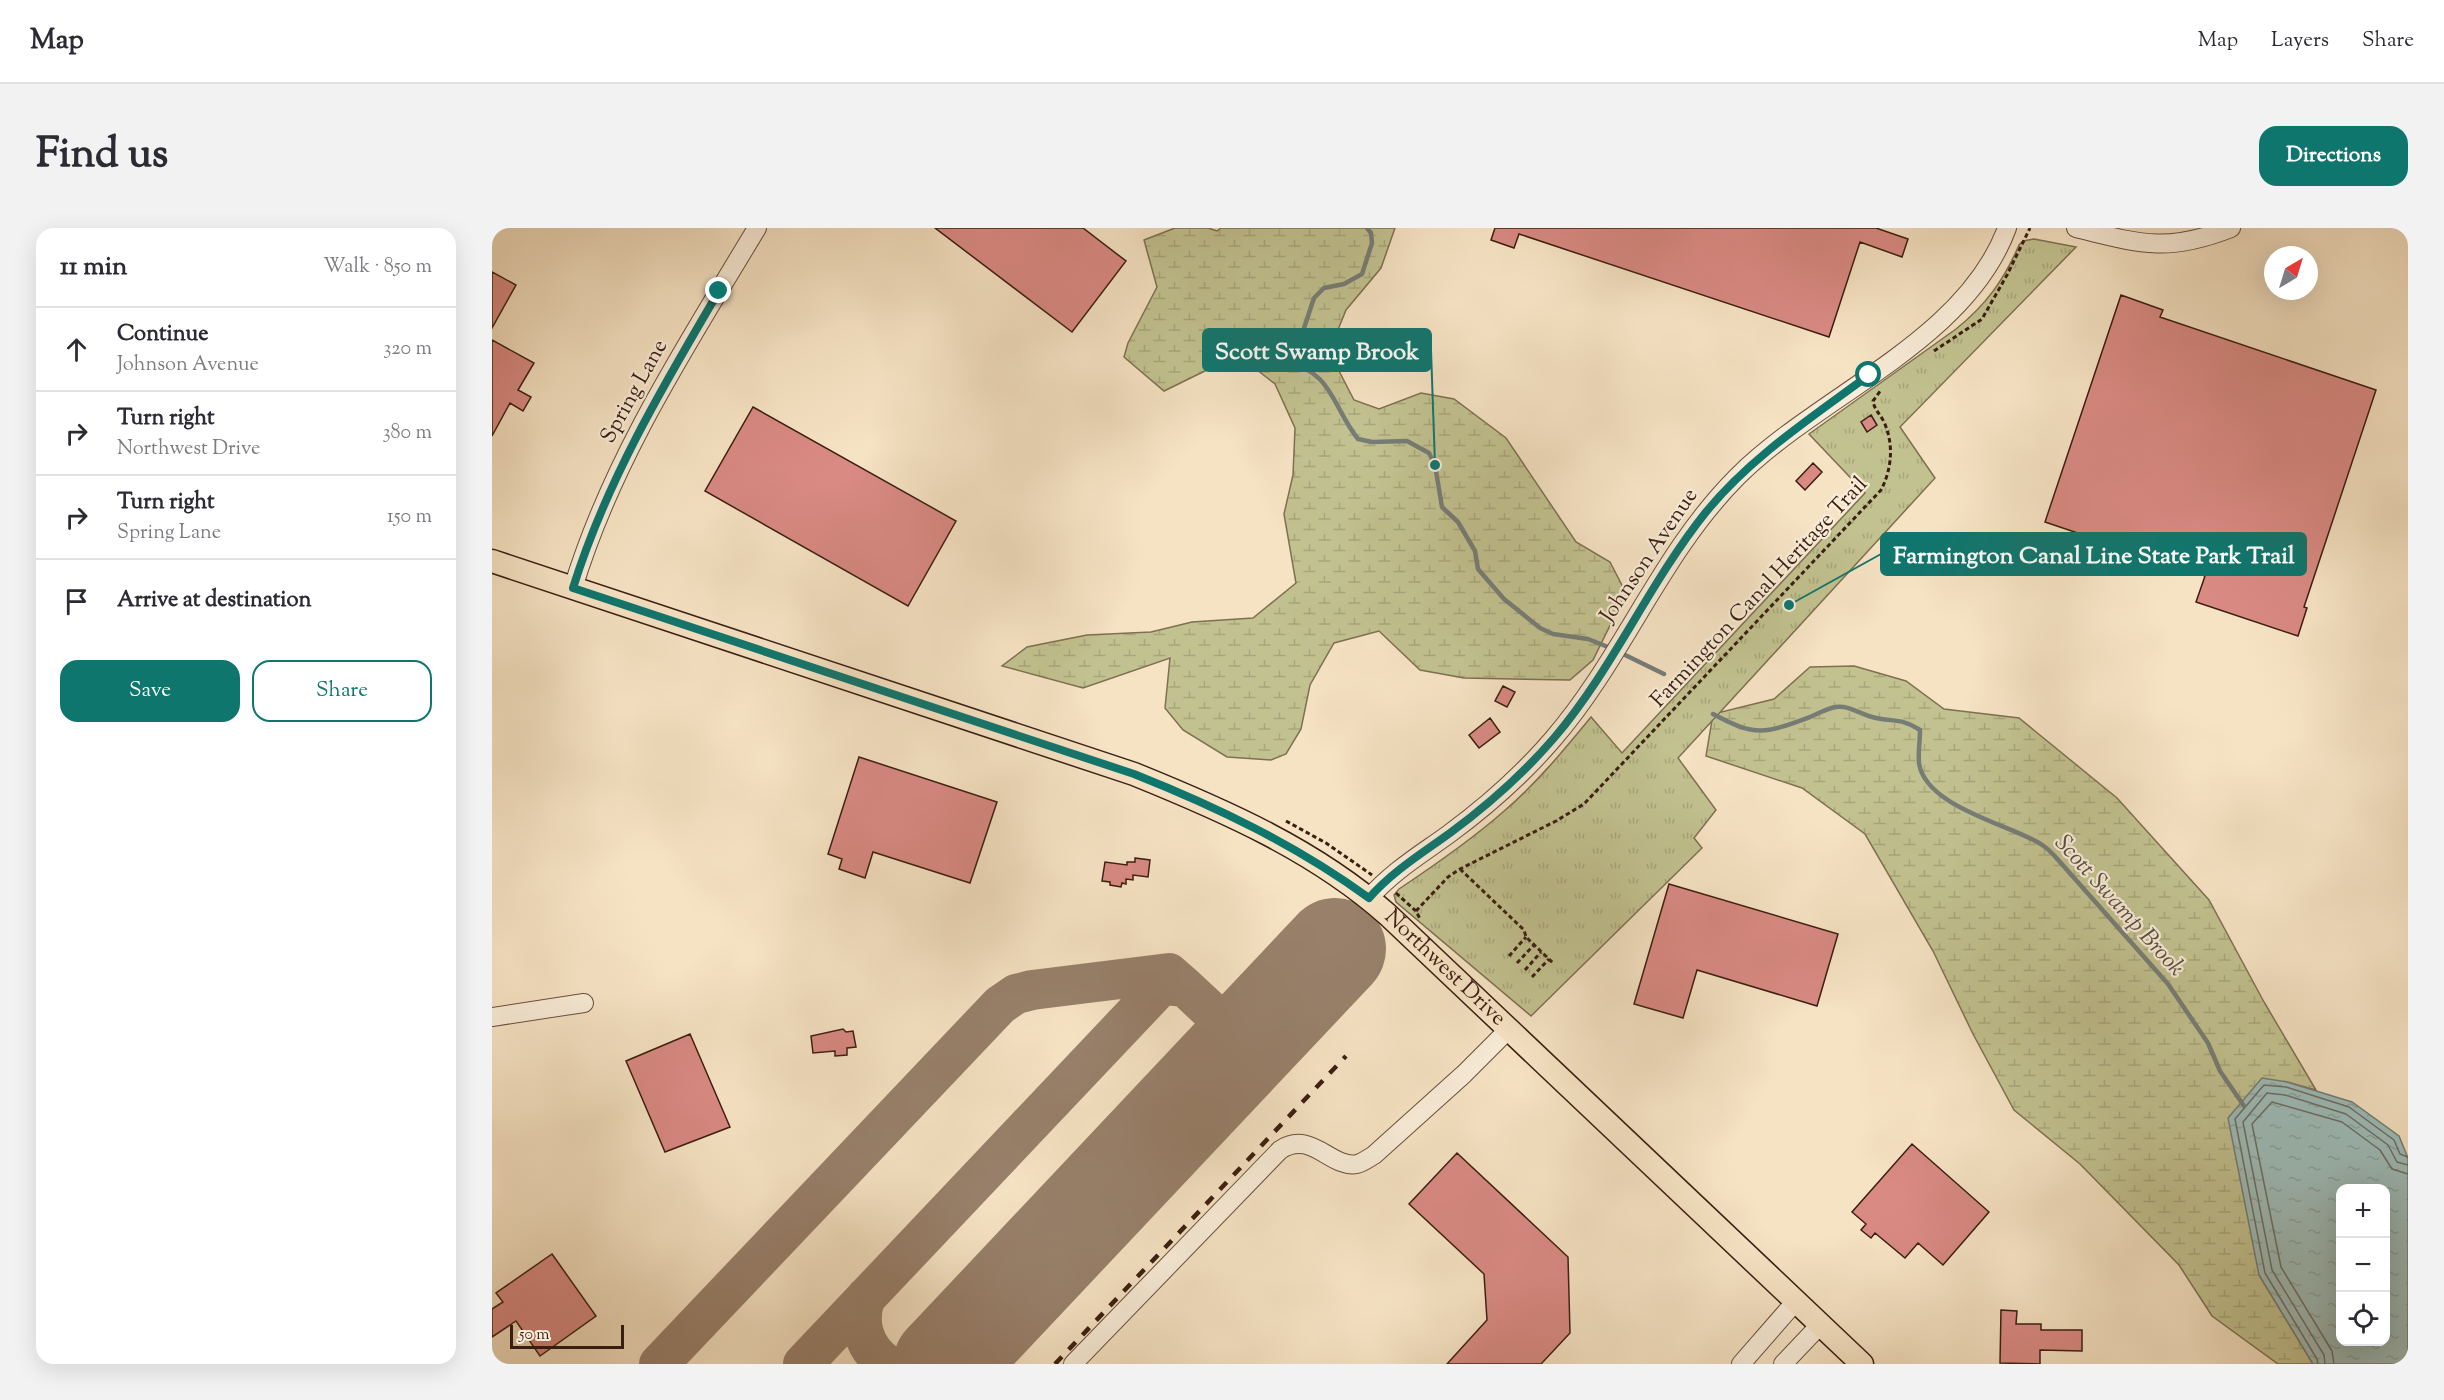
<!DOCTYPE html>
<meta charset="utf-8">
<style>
body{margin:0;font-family:"Sorts Mill Goudy",serif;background:#f2f2f3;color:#2b2b33}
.controls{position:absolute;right:18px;bottom:18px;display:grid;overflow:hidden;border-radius:12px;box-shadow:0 6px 24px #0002}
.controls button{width:54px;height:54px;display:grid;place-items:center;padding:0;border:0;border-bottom:2px solid #e1e1e2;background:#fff;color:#2b2b33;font:30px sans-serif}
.compass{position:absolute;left:1772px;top:18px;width:54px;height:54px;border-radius:50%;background:#fff;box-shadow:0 6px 24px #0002;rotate:38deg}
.scale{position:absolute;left:18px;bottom:15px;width:114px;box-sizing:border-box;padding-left:6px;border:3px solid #3b1e12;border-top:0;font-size:16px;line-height:21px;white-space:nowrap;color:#3b1e12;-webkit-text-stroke:4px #f9edd9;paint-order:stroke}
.stop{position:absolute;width:18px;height:18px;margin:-14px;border:4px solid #0f766e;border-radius:50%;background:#fff}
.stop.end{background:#0f766e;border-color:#fff;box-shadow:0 2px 6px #0008}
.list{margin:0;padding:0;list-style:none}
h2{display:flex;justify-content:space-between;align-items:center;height:78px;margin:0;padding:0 24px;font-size:26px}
h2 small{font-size:20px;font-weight:400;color:#7c7c81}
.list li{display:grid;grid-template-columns:39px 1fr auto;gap:18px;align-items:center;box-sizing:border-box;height:84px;padding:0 24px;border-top:2px solid #e1e1e2}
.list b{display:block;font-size:22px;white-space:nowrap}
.list p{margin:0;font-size:20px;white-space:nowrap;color:#7c7c81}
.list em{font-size:20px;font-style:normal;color:#7c7c81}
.actions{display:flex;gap:12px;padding:18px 24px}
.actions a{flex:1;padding:14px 0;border:2px solid #0f766e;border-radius:18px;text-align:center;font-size:21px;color:#0f766e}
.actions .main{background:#0f766e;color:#fff}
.icon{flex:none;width:33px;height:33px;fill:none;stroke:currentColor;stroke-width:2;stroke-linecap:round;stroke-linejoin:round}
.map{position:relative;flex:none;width:1916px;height:1136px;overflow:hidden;border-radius:18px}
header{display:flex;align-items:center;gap:36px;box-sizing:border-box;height:84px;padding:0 30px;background:#fff;border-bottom:2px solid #e1e1e2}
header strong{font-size:28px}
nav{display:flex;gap:33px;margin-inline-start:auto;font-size:21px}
.intro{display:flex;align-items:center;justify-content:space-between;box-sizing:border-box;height:144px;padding:0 36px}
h1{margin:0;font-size:42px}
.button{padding:15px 27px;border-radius:18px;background:#0f766e;color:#fff;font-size:21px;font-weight:700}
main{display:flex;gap:36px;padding:0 36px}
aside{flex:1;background:#fff;border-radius:18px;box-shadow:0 6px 24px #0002}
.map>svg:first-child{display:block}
.wetland{fill:url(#wetland-marsh);stroke:#7e7051;stroke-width:1.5}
.park{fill:url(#park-tufts);stroke:#7e7051;stroke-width:1.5}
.water{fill:url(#water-ripples);stroke:#767d77;stroke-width:1.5;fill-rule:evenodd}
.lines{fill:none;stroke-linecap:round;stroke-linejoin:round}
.shore{stroke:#6c6e66;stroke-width:1.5}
.stream{stroke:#767d77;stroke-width:4.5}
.taxiway{stroke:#98806b;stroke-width:40}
.runway{stroke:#98806b;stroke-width:102}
.building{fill:#d98a83;stroke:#3b1e12;stroke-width:1.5}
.minor-casing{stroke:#6a4f3e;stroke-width:20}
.major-casing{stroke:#3b1e12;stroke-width:25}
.path{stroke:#3b1e12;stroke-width:3;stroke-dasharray:4.5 3;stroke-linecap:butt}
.minor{stroke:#f9edd9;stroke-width:18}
.major{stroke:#f6e3c4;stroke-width:22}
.rail{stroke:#3b1e12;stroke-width:4.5;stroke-dasharray:10 10;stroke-linecap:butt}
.route{stroke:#0f766e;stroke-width:8}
.labels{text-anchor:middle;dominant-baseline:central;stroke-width:4.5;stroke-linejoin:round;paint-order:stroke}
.street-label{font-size:22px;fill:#3b1e12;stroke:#f9edd9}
.water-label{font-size:24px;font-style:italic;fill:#594e44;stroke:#f9edd9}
.leader{fill:none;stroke:#0f766e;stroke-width:2}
.callout-dot{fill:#0f766e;stroke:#f9edd9;stroke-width:2}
.callout{fill:#0f766e;stroke:#0f766e;stroke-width:2}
.callout-label{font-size:24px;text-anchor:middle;font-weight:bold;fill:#fff}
</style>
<header>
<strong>Map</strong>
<nav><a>Map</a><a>Layers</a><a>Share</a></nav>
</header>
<div class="intro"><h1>Find us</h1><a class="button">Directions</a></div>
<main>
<aside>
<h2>11 min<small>Walk · 850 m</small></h2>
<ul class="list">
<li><svg class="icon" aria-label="ahead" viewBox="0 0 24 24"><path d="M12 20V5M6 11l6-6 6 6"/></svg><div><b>Continue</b><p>Johnson Avenue</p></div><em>320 m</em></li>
<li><svg class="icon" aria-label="right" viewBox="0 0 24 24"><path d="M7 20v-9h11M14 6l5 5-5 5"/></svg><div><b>Turn right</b><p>Northwest Drive</p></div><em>380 m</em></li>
<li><svg class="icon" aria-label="right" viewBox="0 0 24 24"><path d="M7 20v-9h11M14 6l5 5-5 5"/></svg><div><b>Turn right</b><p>Spring Lane</p></div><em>150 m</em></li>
<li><svg class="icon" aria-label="arrive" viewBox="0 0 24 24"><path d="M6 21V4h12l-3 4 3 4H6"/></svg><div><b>Arrive at destination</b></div></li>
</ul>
<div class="actions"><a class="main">Save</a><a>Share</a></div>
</aside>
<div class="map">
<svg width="1916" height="1136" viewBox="0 0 1916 1136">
<defs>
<pattern id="wetland-marsh" width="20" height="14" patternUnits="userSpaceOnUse" patternTransform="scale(1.5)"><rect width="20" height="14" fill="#c2c290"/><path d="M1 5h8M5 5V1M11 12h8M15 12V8" fill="none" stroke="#a8a67b"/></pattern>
<pattern id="park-tufts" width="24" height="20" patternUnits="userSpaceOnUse" patternTransform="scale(1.5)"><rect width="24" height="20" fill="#c2c290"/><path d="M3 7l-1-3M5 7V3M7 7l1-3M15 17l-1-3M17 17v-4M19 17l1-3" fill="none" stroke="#a8a67b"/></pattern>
<pattern id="water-ripples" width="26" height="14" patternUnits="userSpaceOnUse" patternTransform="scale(1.5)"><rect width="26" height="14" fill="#9ebdba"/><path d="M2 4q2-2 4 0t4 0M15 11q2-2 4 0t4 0" fill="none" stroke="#89a29f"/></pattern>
</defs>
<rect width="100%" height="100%" fill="#f6e3c4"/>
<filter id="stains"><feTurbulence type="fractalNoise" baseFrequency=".00333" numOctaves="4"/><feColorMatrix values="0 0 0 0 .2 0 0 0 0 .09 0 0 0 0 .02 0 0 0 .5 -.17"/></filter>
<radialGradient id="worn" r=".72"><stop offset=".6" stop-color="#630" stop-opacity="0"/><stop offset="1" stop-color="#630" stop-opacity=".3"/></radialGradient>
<path class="wetland" d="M683 0H716L725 3 729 0H903L889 40 854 82 839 119 846 141 862 172 887 181 929 165 962 171 1014 210 1084 314 1118 334 1134 365 1101 432 1078 452 972 450 928 442 887 403 842 415 818 457 809 501 794 526 779 532 735 529 691 502 673 480 678 430 591 460 510 438 535 419 595 407 659 404 700 394 761 390 804 355 792 286 801 247 803 200 783 156 751 131 719 140 672 163 632 129 636 115 665 59 652 12Z
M1362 438 1414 453 1452 481 1527 490 1625 570 1717 672 1772 774 1824 862 1795 854 1767 1047 1821 1136H1786L1720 1088 1687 1037 1588 936 1522 882 1481 806 1441 723 1373 606 1310 560 1214 528 1221 486 1282 471 1318 439Z"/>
<path class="park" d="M1542 11 1584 19 1408 199 1443 250 1186 530 1224 582 1202 610 1210 620 1039 788 904 674 902 667 907 661C943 637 978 613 1011 584 1044 556 1072 522 1099 489L1130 525 1373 265 1317 206 1464 101C1494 77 1512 52 1527 17L1531 13Z"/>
<path class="water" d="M1770 850 1795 854 1860 874 1907 908 1916 930V1136H1821L1767 1047 1736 890ZM1848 960H1894V1114H1848Z"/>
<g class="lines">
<path class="shore" d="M1826 1136 1825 1131 1773 1045 1743 891 1772 857 1794 859 1857 879 1902 912 1908 926 1916 929
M1833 1136 1832 1127 1780 1042 1751 894 1775 865 1793 867 1854 886 1896 917 1905 934 1916 937
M1842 1136 1840 1123 1789 1039 1760 896 1780 874 1850 894 1888 922 1900 941 1916 946"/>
<path class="stream" d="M875 0 879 5 880 15 870 46 852 56 832 60 822 70 811 103 805 111 796 115 789 126 793 134C840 142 841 180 866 211L880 214 915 213 937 225 943 237 950 279 966 294 983 323 986 341 1012 371 1048 400 1061 406 1096 411 1121 421
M1129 425 1172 446
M1221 486C1264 509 1272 506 1318 489 1325 486 1336 480 1344 479 1358 477 1371 488 1384 490 1404 494 1409 490 1428 502 1428 513 1426 524 1427 535 1433 578 1515 596 1547 615 1555 619 1562 627 1568 634L1676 756 1716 815 1728 843 1752 878"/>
<path class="taxiway" d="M374 1069C364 1094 372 1120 394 1136
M167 1136 508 777 524 766 540 762 677 745 693 759
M311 1136 666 761 674 757 693 759 754 816
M449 1136 460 1128"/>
<path class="runway" d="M452 1136 843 721"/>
</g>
<path class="building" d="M443 0H591L634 33 580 104Z
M1003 0H1384L1416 11 1410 29 1368 14 1337 109 1027 6 1022 20 999 12Z
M0 44 24 57 0 100Z
M1629 67 1671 82 1668 89 1884 162 1812 379 1815 380 1806 408 1704 374 1713 348 1553 294Z
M0 112 42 135 26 162 39 169 31 183 18 175 0 208Z
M261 179 464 293 416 378 213 263Z
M1379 187 1385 197 1375 204 1369 194Z
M1321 235 1330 244 1313 262 1304 253Z
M1011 458 1023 464 1015 479 1003 473Z
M998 490 1008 504 987 520 977 507Z
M367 529 505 574 478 655 381 624 373 650 347 641 350 631 336 626Z
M643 630 658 632 656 649 641 647V652L634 651V656L630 655 629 659 618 657V654L610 653 613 634 635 637V634H643Z
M1177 656 1346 706 1325 778 1205 742 1191 790 1142 776Z
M351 801 354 804 361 803 364 819 355 820V827L343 828V823L321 825 319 808Z
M198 806 238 899 173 924 134 833Z
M1420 916 1497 984 1451 1037 1426 1015 1413 1030 1383 1005 1379 1010 1369 1002 1374 996 1360 984Z
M965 925 1076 1029 1078 1105 1049 1136H955L995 1092 992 1046 917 976Z
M60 1026 104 1088 48 1128 24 1093 0 1109V1081L11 1074 4 1065Z
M1509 1082 1525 1083 1524 1096H1549V1102H1590V1123L1548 1122V1136L1508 1135Z"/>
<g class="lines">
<defs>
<path id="minor" d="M1584 0C1648 16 1675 25 1739 0
M81 360C120 231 196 115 265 0
M877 670C901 643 928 627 957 606 995 578 1031 546 1061 511 1131 430 1169 325 1245 249 1328 166 1473 114 1515 0
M0 789 92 775
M581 1136 788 922C819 901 839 941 865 936 870 935 877 930 882 927L972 846 1017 801
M1249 1136 1304 1073
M1291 1136 1329 1096"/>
<g id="major">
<path id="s1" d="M0 333 642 546C731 582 823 622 896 687L1370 1136"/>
</g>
</defs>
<use href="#minor" class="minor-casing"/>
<use href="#major" class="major-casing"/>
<path class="path" d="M1442 123 1490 91 1515 47 1538 0
M794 593 834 615 880 647
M968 641 1032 702 1034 709 1061 735
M904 665 924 683 928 691
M924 683 956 649 968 641 1064 593 1092 576 1389 262C1400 241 1402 216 1392 194 1388 186 1382 181 1381 173L1389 162
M1017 728 1034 709
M1025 735 1042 717
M1033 742 1049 724
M1040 749 1057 731"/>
<use href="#minor" class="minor"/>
<use href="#major" class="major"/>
<path class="rail" d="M563 1136 854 828"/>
</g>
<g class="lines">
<path class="route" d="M227 63C171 158 114 254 81 360L642 546C725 579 804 617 877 670 901 643 929 626 958 605 996 577 1031 546 1062 510 1121 441 1157 355 1214 284 1259 229 1319 190 1377 147"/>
</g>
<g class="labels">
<g class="street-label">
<text transform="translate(143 164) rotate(-61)">Spring Lane</text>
<text transform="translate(1158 328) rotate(-56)">Johnson Avenue</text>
<text transform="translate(1268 365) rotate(-47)">Farmington Canal Heritage Trail</text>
<text stroke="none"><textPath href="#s1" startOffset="1046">Northwest Drive</textPath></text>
</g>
<g class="water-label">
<text transform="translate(1627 678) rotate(48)">Scott Swamp Brook</text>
</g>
</g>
<path class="leader" d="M943 237L939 122M1297 377L1389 326"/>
<g class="callout-dot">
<circle cx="943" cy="237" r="6"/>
<circle cx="1297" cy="377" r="6"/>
</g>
<g class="callout">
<rect x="711" y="101" width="228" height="42" rx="6"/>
<rect x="1389" y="305" width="425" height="42" rx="6"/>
</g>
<g class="callout-label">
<text x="825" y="131">Scott Swamp Brook</text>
<text x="1602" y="335">Farmington Canal Line State Park Trail</text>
</g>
<rect width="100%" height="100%" filter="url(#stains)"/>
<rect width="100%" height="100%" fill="url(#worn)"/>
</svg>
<div class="controls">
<button>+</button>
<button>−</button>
<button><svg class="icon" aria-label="locate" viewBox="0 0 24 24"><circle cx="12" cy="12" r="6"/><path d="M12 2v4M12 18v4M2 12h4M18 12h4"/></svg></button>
</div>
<svg class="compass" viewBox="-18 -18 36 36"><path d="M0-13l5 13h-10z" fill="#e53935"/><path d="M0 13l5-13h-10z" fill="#7c7c81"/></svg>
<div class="scale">50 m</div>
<div class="stop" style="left:1377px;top:147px"></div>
<div class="stop end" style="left:227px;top:63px"></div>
</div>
</main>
